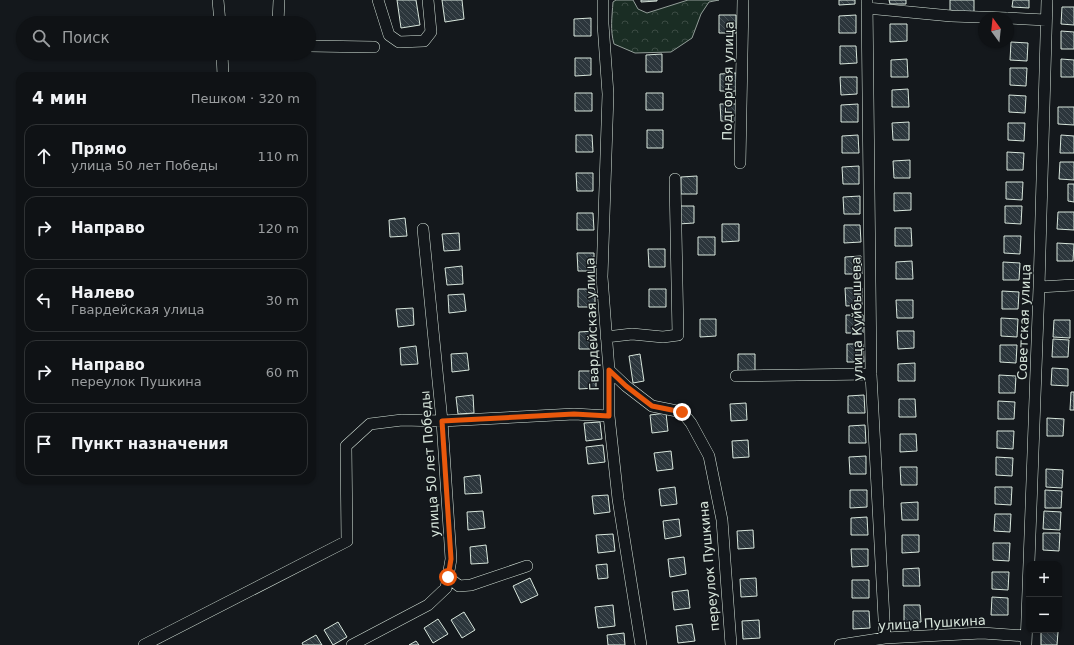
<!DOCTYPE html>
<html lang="ru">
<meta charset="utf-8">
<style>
body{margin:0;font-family:"DejaVu Sans",sans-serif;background:#181b1e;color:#f1f3f6}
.controls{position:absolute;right:12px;bottom:12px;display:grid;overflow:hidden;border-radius:8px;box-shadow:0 1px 3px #0004}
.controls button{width:36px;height:36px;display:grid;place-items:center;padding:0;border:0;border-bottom:1px solid #2f3234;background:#0f1215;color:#f1f3f6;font:20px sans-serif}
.compass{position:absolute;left:978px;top:12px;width:36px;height:36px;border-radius:50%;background:#0f1215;box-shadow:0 1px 3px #0004;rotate:345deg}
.stop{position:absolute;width:12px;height:12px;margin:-9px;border:3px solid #ea580c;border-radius:50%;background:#fff}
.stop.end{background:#ea580c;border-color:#fff;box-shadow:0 1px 4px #0008}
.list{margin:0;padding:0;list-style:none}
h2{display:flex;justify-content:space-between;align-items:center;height:52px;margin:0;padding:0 16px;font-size:17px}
h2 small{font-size:13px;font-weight:400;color:#9b9ea0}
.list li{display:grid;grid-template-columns:26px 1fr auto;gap:12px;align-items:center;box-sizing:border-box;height:64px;margin:0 8px 8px;padding:0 8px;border:1px solid #2f3234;border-radius:12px}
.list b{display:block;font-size:15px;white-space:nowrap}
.list p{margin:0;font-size:13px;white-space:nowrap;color:#9b9ea0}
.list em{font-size:13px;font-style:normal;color:#9b9ea0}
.icon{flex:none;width:22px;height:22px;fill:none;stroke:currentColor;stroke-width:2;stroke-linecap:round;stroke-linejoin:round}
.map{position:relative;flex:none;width:1074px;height:645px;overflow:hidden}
.search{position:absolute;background:#0f1215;box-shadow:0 1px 3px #0004;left:16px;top:16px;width:300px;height:44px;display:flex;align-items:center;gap:10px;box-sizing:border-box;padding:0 14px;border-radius:22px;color:#9b9ea0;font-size:15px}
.panel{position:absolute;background:#0f1215;box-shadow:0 1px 3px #0004;left:16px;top:72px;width:300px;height:412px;border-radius:12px}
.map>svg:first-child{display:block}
.forest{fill:url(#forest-crowns);stroke:#939e99}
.building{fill:url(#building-back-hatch);stroke:#d8e6dc}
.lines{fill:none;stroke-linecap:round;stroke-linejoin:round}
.minor-casing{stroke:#d8e6dc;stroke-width:12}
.minor{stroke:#14181c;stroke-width:11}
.route{stroke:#ea580c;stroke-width:5}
.labels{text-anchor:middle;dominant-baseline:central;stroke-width:3;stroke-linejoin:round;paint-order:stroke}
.street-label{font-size:13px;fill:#d8e6dc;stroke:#14181c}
</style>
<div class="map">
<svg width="1074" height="645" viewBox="0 0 1074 645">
<defs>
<pattern id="forest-crowns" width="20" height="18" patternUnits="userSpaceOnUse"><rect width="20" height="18" fill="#1a2d24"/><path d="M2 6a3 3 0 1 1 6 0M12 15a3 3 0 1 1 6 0" fill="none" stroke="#3b4b43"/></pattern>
<pattern id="building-back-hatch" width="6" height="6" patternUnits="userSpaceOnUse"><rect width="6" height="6" fill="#2c363c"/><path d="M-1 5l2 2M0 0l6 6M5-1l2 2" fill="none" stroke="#4a5358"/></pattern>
</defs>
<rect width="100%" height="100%" fill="#14181c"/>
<path class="forest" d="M616 0H633L638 9 647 13 688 0H719L709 2 701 14 692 38 671 52 635 53 614 44C610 30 612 17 613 2Z"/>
<path class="building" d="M397 0H416L420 25 401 28Z
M442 0H462L464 19 445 22Z
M641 0H657V1L641 2Z
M839 0H855V4L839 5Z
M889 0H906V4H890Z
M950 0H974V12L950 11Z
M1013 0H1029V8L1012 7Z
M1062 7H1074V25L1061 24Z
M719 15H736V33H719Z
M856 15V33H839V16Z
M591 18V36H574V19Z
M890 24H907V41L890 42Z
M1061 31 1074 32V49H1061Z
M1011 42 1028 43 1027 61 1010 60Z
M840 46H856L857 63 840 64Z
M662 54V72H646V55Z
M575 58H591V75L575 76Z
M907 59 908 77H891V60Z
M1061 59 1074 60V77H1061Z
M1010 68H1027L1026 86 1010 85Z
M736 73 737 91H720V74Z
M840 77H857V94L841 95Z
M908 89 909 107H892V90Z
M575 93H592V111H575Z
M646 93H663V110H646Z
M1009 95 1026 96 1025 113 1009 112Z
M720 104H737V121H721Z
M858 104V122H841V105Z
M1058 107H1074V125L1058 124Z
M909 122V140H893L892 123Z
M1008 123H1025L1024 141 1008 140Z
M647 130H663V148H647Z
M576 135H592L593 152H576Z
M858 135 859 153H842V136Z
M1061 135 1074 136V153H1060Z
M1007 152 1024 153 1023 170H1007Z
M910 160V178H894L893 161Z
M1060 162H1074V180L1059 179Z
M859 166V184H843L842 167Z
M576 173H593V191H577Z
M697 176V194H681V177Z
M1006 182H1023L1022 200 1006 199Z
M1068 184H1074V202L1068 201Z
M894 193H911V210L894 211Z
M860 196V214H844L843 197Z
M678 206H694V223L678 224Z
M1005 206H1022L1021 224 1005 223Z
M1058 212H1074V230L1057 229Z
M577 213H593L594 230H577Z
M405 218 407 236 390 237 389 220Z
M722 224H739V241L722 242Z
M844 225H860L861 242 844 243Z
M895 228H911L912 246H895Z
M459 233 460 250 444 251 442 234Z
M1004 236H1021L1020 254 1004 253Z
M698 237H715V255H698Z
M1057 243 1074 244 1073 261H1057Z
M648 249H665V267H649Z
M577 253H594V271H578Z
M861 256 862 274H845V257Z
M912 261 913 279H896V262Z
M1003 262 1020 263 1019 280H1003Z
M462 266 463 284 447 285 445 268Z
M845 288H862V305L846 306Z
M578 289H595V307H578Z
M649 289H666V307H649Z
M1002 291 1019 292 1018 309H1002Z
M464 294 466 311 449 313 448 295Z
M896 300H913V318H897Z
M413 308 414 325 398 327 396 309Z
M846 315H863V333H846Z
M1001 318 1018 319 1017 337 1001 336Z
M700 319H716V336L700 337Z
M1054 320H1070V338L1053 337Z
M595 331V349H579V332Z
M897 331H914V348L898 349Z
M1053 339 1069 340 1068 357H1052Z
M847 344H863L864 362H847Z
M1000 345H1017L1016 363 1000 362Z
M416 346 418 364 401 365 400 348Z
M467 353 469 370 452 372 451 354Z
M640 354 644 381 633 383 629 356Z
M738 354H755V371H738Z
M915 363V381H898V364Z
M1052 368 1068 369V386L1051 385Z
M579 371H596V388L579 389Z
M999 375 1016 376 1015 393H999Z
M1071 392H1074V410H1070Z
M473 395 474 413 458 414 456 397Z
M864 395 865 413H848V396Z
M899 399H915L916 417H899Z
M998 401 1015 402 1014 419H998Z
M746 403 747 420 731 421 730 404Z
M666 413 668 431 652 433 650 415Z
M1047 418 1064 419 1063 436H1047Z
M600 422 602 439 586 441 584 423Z
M865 425 866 443H849V426Z
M997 431H1014L1013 449 997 448Z
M900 434H916L917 451 900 452Z
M748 440 749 457 733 458 732 441Z
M603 445 605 462 588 464 586 447Z
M671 451 673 469 657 471 654 453Z
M866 456V474H850L849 457Z
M996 457 1013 458 1012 476 996 475Z
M900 467H917V485H901Z
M1046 469 1063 470 1062 488 1046 487Z
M480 475 482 493 465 494 464 477Z
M675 487 677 504 661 506 659 489Z
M995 487H1012L1011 505 995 504Z
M850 490H867V507L850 508Z
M1045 490 1062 491 1061 508H1045Z
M608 495 610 512 594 514 592 496Z
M918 502V520H902L901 503Z
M483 511 485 528 468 530 467 512Z
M1044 511 1061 512 1060 530 1043 529Z
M995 514H1011L1010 532 994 531Z
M867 517 868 535H851V518Z
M679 519 681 536 665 539 663 521Z
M753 530 754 548 738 549 737 531Z
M1043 533H1060L1059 551 1043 550Z
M613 534 615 551 598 553 596 535Z
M902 535H919V552L902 553Z
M993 543H1010L1009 561 993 560Z
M486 545 488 563 471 564 470 547Z
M851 549H868V566L852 567Z
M684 557 686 574 670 577 668 559Z
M607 564 608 578 598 579 596 565Z
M919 568 920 586H903V569Z
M1059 570H1061V588L1059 587Z
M992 572H1009L1008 590 992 589Z
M530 578 538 595 521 603 513 586Z
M756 578 757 596 741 597 740 579Z
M852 580H869V598H852Z
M688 590 690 608 674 610 672 592Z
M992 597 1008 598V615H991Z
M613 605 615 626 598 628 595 607Z
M904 605H920L921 622 904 623Z
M853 611H869L870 628 853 629Z
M464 612 475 630 462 638 451 620Z
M438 619 448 634 433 643 424 628Z
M759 620 760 638 743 639 742 621Z
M338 622 347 637 333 645 324 630Z
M692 624 695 641 678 643 676 626Z
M1041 631 1058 632 1057 645H1041Z
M624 633 625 645H608L607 635Z
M316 635 322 645H303L302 643Z
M416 641 419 645H409Z"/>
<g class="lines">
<defs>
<path id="minor" d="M218 0 220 23
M378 0 389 35 399 42 424 41 431 32 428 0
M603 0V24L608 94 602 277 609 370V416L618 499 641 645
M867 0 871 374 885 638
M867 8 951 16 1007 18
M1008 18 1046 20
M278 23 279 0
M309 46 374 47
M222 53 223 76
M740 163 743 0
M1039 287 1074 285
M606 337 632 334 663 337 678 335 675 179
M609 370 626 386 652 406 682 412 691 423 709 456 722 520 731 645
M736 376 871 374
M448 577 459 586 471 585 527 566
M144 645 347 541 346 446 370 424 402 420 442 421 574 414 609 416
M352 645 428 605 446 588 451 559 442 421 423 229
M840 645 885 638 982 633 1026 636
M1026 645 1039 287 1047 0"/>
</defs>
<use href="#minor" class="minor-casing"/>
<use href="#minor" class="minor"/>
</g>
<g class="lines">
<path class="route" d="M448 577 451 559 442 421 574 414 609 416V370L626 386 652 406 682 412"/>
</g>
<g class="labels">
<g class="street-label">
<text transform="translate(728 81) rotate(-89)">Подгорная улица</text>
<text transform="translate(857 319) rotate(-91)">улица Куйбышева</text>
<text transform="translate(1024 322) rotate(-88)">Советская улица</text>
<text transform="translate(592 324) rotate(-92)">Гвардейская улица</text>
<text transform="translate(430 464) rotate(-94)">улица 50 лет Победы</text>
<text transform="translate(709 566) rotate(-95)">переулок Пушкина</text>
<text transform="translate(932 623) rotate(-3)">улица Пушкина</text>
</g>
</g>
</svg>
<div class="controls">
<button>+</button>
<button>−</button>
</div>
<svg class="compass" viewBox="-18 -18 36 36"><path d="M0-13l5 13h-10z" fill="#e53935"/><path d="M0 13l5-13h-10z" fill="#9b9ea0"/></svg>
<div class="stop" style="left:448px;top:577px"></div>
<div class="stop end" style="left:682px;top:412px"></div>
<div class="search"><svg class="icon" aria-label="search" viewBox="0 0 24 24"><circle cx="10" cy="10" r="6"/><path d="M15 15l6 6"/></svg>Поиск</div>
<section class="panel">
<h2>4 мин<small>Пешком · 320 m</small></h2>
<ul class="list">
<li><svg class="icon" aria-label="ahead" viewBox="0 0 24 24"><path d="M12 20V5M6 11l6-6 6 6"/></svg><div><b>Прямо</b><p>улица 50 лет Победы</p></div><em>110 m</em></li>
<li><svg class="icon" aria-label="right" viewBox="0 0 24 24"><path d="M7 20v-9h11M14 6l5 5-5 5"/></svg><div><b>Направо</b></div><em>120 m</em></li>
<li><svg class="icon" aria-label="left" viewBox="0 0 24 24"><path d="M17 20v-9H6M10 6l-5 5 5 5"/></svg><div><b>Налево</b><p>Гвардейская улица</p></div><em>30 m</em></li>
<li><svg class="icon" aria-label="right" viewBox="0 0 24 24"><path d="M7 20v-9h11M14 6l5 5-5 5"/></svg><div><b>Направо</b><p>переулок Пушкина</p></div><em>60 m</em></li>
<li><svg class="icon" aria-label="arrive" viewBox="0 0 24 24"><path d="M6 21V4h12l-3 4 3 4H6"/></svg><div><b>Пункт назначения</b></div></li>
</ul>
</section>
</div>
